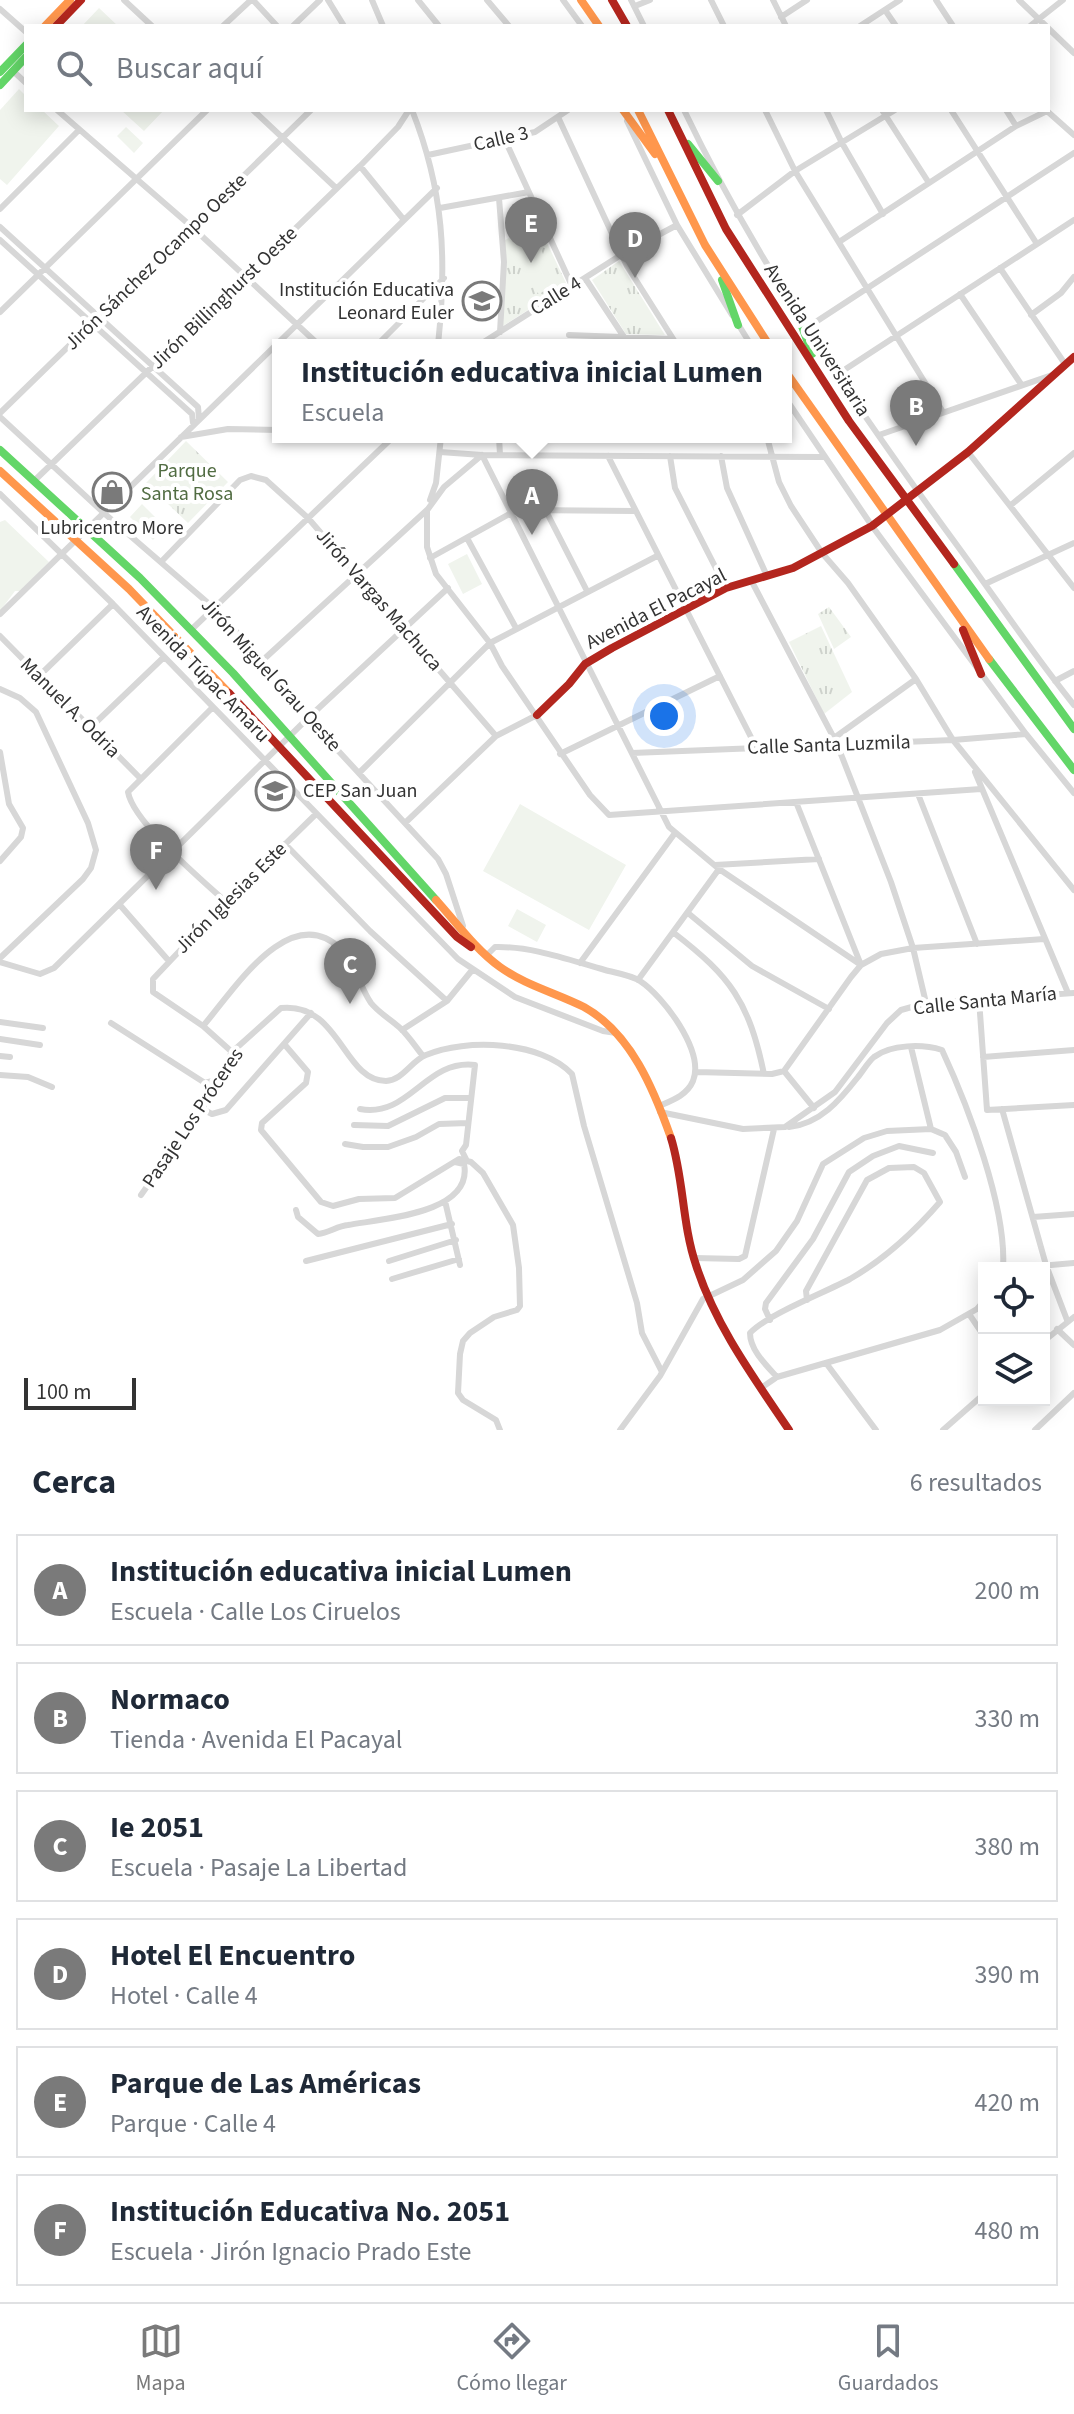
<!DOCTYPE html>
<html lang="es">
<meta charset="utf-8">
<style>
body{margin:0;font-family:"Source Sans 3",sans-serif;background:#f2f2f3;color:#1f2937}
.controls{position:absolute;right:24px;bottom:24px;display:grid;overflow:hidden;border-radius:0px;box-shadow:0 4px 20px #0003}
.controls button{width:72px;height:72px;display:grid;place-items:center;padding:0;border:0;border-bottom:2px solid #e0e1e3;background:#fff;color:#1f2937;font:40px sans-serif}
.scale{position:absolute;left:24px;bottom:20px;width:112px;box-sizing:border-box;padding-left:8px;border:4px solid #333;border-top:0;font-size:22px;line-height:28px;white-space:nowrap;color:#333;-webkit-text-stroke:6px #fff;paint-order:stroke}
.you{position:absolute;left:664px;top:716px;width:28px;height:28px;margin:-20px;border:6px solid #fff;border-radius:50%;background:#1a73e8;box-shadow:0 0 0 12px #1a73e833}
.badge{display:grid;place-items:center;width:52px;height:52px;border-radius:50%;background:#7a7a7a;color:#fff;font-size:26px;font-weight:700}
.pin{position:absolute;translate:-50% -66px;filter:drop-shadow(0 2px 4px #0008)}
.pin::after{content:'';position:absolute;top:42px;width:28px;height:24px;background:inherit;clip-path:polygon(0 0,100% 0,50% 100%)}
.popup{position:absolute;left:272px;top:339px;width:520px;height:104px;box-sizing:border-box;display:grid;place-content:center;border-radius:0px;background:#fff;filter:drop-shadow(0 2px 6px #0005);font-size:26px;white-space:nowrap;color:#747a83}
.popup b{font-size:30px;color:#1f2937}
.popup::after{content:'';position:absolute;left:50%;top:100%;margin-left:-16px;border:16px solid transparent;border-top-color:#fff}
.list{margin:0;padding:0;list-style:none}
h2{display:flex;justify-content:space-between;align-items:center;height:104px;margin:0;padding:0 32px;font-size:34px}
h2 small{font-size:26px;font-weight:400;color:#747a83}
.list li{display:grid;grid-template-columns:52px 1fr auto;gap:24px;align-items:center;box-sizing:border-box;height:112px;margin:0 16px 16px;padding:0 16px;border:2px solid #e0e1e3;border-radius:0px}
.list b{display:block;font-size:30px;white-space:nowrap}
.list p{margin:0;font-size:26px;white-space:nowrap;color:#747a83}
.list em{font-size:26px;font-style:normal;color:#747a83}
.icon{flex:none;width:44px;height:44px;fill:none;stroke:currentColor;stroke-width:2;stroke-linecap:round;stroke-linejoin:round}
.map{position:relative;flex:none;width:1074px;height:1430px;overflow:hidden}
.search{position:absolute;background:#fff;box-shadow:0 4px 20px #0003;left:24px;right:24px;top:24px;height:88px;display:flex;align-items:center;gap:20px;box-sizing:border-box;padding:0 28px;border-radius:0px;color:#747a83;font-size:30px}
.sheet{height:872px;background:#fff}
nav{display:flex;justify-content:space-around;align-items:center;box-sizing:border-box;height:112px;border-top:2px solid #e0e1e3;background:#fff;font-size:22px;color:#747a83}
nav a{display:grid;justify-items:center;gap:4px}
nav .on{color:#7a7a7a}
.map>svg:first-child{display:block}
.park{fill:url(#park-tufts)}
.pitch{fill:#f0f4ed}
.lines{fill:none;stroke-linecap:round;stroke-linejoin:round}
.street{stroke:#d7d7d7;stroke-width:6}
.fast{stroke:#63d668;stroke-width:8}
.slow{stroke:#ff974d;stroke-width:8}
.jam{stroke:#b3261e;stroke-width:8}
.labels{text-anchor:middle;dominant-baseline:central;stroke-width:8;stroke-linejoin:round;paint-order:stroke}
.street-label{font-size:20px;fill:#333;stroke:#fff}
.poi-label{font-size:20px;fill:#333;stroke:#fff;text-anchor:end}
.park-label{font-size:20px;fill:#516c42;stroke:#fff}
</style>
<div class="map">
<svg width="1074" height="1430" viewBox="0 0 1074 1430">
<defs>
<pattern id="park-tufts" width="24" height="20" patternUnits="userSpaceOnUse" patternTransform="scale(2)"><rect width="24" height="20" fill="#f0f4ed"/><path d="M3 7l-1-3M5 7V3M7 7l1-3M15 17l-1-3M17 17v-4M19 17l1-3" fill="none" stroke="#ced2cc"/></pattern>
</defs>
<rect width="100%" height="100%" fill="#fff"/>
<path class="park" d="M538 224 567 285 503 326 505 240Z
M619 261 665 335 626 334 592 280Z
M186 441 228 482 188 523 146 483Z
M829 607 851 637 834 649 818 614Z
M821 626 852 692 824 714 789 642Z"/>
<path class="pitch" d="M99 8 118 26H82Z
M19 89 26 96V110H42L59 126 7 185 0 179V110Z
M121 110H164L144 131Z
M126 127 143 143 134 153 117 136Z
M534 229 538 239 516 250 512 240Z
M539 245 557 285 538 294 519 254Z
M142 504 165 527 153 540 130 517Z
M5 520 49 562 20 591H15L0 611V522Z
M467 554 482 584 463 594 448 564Z
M520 804 626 865 589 930 483 871Z
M517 909 546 925 537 942 508 926Z"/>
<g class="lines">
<path class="street" d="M124 0 152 26
M253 0 277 26
M328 0 344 26
M372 0 383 26
M418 0 439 26
M487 0 509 26
M563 0 582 26
M631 0 644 26
M711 0 724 26
M773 0 786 26
M936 0 953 26
M1019 0 1046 26
M635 6 650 0
M0 9 26 32
M885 10 896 26
M781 17 807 0
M223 26 251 0
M293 26 320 0
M860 26 900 0
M1030 26 1063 0
M1048 28 1074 53
M13 71 26 83
M57 110 192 227 319 345
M253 110 336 188
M412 110C444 191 447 259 438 345
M684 110C758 265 857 409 959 548 997 600 1033 654 1074 705
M765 110 795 171 943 412
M826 110 842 143 883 214
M882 110 929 183
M951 110 1037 244
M1006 110 1016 126
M558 117 627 266 677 345
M627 121 677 225 732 315
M505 140 572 286
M428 155 535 132 568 110
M360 166 404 220
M499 198 504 262 500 332
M440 208 529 192
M0 209 79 130
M737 215 795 171 895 110
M0 227 198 407 199 418
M0 240 192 414 193 423
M839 242 1016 126 1047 111 1074 135
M1000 268 1065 364
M585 278 624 337
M960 294 1021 384
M0 312 207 110
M1031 315 1061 293 1074 277
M738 324 751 345
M808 327 1074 153
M569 335 673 339
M377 345 444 278
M479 345 621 255 677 225
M838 374 1074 220
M786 399 872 526 1026 734 1074 793
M0 413 311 110
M0 417 105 514 215 609 263 660 308 718 438 859 446 874 463 926
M879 435 1052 375
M181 437 228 429 278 430
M499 437 500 455
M767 437 779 482 791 506 822 553 848 583 916 679 953 740 1074 890
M440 452 482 455 823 457
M968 452 1074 588
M608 456 756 747
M670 456 675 488 726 588
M721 456 727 488 767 576
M34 481 360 166 398 127 409 110
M0 494 113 604 458 959 515 997 603 1031 616 1033
M430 500 436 483 441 437
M1011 505 1074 453
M427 511V547L436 574 490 643 502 666 590 795 609 815 981 789
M546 511 587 591
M467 538 516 628
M430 558 511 513 525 510 634 511
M161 562 240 480 251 476 266 480 308 518 496 736
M751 580 837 744 891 882 913 948 926 1003
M985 584 1074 543
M0 614 437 188
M191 630 393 437
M0 636 141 779
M263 660 428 509 444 487 482 455 669 827 719 869 861 965
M39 676 113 604
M1055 681 1074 671
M0 689 20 698 36 712 88 823 96 850 91 868 83 879 0 958
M212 708 128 792C133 822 202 880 226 902
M90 728 163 658
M834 738 916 679
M0 752 9 804 23 828 21 837 0 861
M632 753 953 740 1026 734
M560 754 720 676
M360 772 490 643 657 556
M975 772 1068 993
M918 794 977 944
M796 802 861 965
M405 823 496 736 537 715
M285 844 370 931 447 1001
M715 865 819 859
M119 904 168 960
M688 913 752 966 829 1009
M674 933C731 977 749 1002 764 1074
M486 956 495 947C532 946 569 960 605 970 616 973 631 975 640 981 663 996 705 1051 693 1081 687 1095 673 1100 659 1106
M0 962 40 974 54 968 308 718 448 588
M580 963 675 833
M638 980 719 869
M979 999 987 1110 1074 1105
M0 1022 43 1028
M111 1023 205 1083 216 1080
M203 1026C232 993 289 899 341 949 356 963 359 986 371 1003 378 1012 390 1019 399 1027 408 1035 415 1046 423 1056
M402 1030 447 1001 473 969
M0 1039 40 1045
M285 1045 308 1072 306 1083 262 1123 261 1130 321 1202 333 1206 359 1199 395 1198 459 1159 471 1162 483 1173 513 1225 519 1268 520 1306 517 1310 494 1317 470 1333 463 1341 460 1354 458 1393 463 1400 496 1420 500 1430
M911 1047 931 1129
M232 1052 203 1026 153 992V979L226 902 316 814
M0 1056 10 1057
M983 1057 1074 1050
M784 1071 814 1108
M696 1072 772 1074 784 1071 851 977 861 965 881 954 913 948 1044 939
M0 1075 28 1077 52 1087
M202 1109 212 1114 226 1110 311 1013
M360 1109C410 1118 425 1059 475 1065L466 1145 462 1151 466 1159
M1002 1109 1046 1265 1067 1320
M660 1112 743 1129 785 1127 835 1092 887 1023 901 1010 926 1003 1074 993
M354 1125 388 1126 445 1098H471
M789 1127C820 1124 840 1100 858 1077 863 1071 868 1062 874 1057 891 1044 923 1044 942 1050 968 1106 1007 1208 1003 1268
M345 1144 363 1147H388L416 1137 439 1124 468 1123
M141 1195 202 1109 232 1052 281 1008C340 1002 343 1081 386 1081 403 1080 411 1061 426 1055 466 1038 541 1041 572 1074L584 1126 637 1303 642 1333 662 1372
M445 1201 460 1265
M296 1210 298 1217 318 1234C329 1233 337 1226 348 1225 380 1219 474 1214 464 1164L455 1162
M1033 1217 1074 1214
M694 1258 739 1259 745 1256 774 1129
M306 1261 452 1224
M389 1261 456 1240
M1017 1268 1074 1263
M392 1279 459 1259
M969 1314 984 1336
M770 1320 765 1309 766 1303 813 1239 849 1172 873 1156 899 1146 933 1153
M1057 1329 1074 1345
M1044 1341 1074 1317
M826 1363 876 1430
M777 1377C766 1365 750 1350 750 1333 768 1314 824 1293 850 1279 883 1260 915 1231 940 1202L924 1173 914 1167 889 1168 867 1180 806 1291 807 1300
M761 1388 777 1377 940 1330 977 1309 984 1301
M620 1430 660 1376 703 1299 743 1280 776 1251 797 1221 823 1164 864 1138 887 1131 931 1129 945 1135 956 1152 965 1177
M943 1430 984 1394
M1035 1430 1074 1393"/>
<path class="fast" d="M0 72 26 45
M0 85 26 57
M688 144 718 181
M722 280 738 325
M795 307 812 354
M0 450 140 578 233 673 436 900
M954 564 1074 729
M989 659 1074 770"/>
<path class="slow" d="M581 0 599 26
M45 26 70 0
M623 110 655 154
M638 110 705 245 769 345
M786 372 989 659
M0 471 129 589 229 693
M436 900C456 922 475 949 500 967 525 985 556 993 584 1007 631 1033 654 1090 671 1138"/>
<path class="jam" d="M612 0 627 26
M56 26 81 0
M668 110 726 229 849 421 954 564
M963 630 981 674
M229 693 457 937 471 947
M537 715 569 684 585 664 612 648 726 588 793 568 872 526 968 452 1074 357
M671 1138C684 1180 682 1224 696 1265 715 1325 754 1378 789 1430"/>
</g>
<defs>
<symbol id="school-ring" viewBox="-11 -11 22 22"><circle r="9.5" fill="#fff" stroke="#7a7a7a" stroke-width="1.5"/><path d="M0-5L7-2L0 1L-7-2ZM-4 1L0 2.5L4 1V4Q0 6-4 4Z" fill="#7a7a7a"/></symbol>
<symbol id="shop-ring" viewBox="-11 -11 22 22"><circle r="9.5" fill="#fff" stroke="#7a7a7a" stroke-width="1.5"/><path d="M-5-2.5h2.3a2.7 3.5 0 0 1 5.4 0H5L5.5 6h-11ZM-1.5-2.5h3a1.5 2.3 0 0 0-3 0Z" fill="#7a7a7a"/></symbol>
</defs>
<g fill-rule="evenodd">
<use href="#school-ring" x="460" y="279" width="44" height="44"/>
<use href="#shop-ring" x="90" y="470" width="44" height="44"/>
<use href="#school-ring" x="253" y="769" width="44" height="44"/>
</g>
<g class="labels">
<g class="street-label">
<text transform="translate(501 139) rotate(-13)">Calle 3</text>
<text transform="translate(156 262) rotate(-44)">Jirón Sánchez Ocampo Oeste</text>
<text transform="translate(556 296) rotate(-32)">Calle 4</text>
<text transform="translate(224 298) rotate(-44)">Jirón Billinghurst Oeste</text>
<text transform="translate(817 340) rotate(57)">Avenida Universitaria</text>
<text transform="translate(379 600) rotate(49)">Jirón Vargas Machuca</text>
<text transform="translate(656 609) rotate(-27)">Avenida El Pacayal</text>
<text transform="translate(203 674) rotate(46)">Avenida Túpac Amaru</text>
<text transform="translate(271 675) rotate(48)">Jirón Miguel Grau Oeste</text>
<text transform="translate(70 708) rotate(45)">Manuel A. Odria</text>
<text transform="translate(829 745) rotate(-2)">Calle Santa Luzmila</text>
<text transform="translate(231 898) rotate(-45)">Jirón Iglesias Este</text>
<text transform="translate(985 1001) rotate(-6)">Calle Santa María</text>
<text transform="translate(193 1118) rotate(-56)">Pasaje Los Próceres</text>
</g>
<g class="poi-label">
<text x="454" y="290">Institución Educativa<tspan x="454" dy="23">Leonard Euler</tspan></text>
<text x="112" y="528" text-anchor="middle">Lubricentro More</text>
<text x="303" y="791" text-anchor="start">CEP San Juan</text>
</g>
<g class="park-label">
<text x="187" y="471">Parque<tspan x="187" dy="23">Santa Rosa</tspan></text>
</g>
</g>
</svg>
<div class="controls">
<button><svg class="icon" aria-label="locate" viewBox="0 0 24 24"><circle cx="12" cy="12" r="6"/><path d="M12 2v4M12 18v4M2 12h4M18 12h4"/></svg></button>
<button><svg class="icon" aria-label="layers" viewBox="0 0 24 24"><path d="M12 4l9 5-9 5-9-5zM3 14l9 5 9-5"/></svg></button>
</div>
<div class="scale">100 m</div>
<div class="you"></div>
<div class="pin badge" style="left:532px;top:535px">A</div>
<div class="popup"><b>Institución educativa inicial Lumen</b>Escuela</div>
<div class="pin badge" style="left:916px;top:446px">B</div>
<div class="pin badge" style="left:350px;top:1004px">C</div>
<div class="pin badge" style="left:635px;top:278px">D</div>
<div class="pin badge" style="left:531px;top:263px">E</div>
<div class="pin badge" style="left:156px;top:890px">F</div>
<div class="search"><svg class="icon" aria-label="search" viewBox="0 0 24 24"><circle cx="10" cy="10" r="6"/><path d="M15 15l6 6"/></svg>Buscar aquí</div>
</div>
<section class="sheet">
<h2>Cerca<small>6 resultados</small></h2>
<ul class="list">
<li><span class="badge">A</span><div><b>Institución educativa inicial Lumen</b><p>Escuela · Calle Los Ciruelos</p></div><em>200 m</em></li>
<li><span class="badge">B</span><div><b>Normaco</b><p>Tienda · Avenida El Pacayal</p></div><em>330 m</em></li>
<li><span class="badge">C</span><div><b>Ie 2051</b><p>Escuela · Pasaje La Libertad</p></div><em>380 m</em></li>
<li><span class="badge">D</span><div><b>Hotel El Encuentro</b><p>Hotel · Calle 4</p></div><em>390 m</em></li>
<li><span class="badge">E</span><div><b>Parque de Las Américas</b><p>Parque · Calle 4</p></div><em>420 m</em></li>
<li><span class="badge">F</span><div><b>Institución Educativa No. 2051</b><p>Escuela · Jirón Ignacio Prado Este</p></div><em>480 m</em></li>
</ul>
</section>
<nav>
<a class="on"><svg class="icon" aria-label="map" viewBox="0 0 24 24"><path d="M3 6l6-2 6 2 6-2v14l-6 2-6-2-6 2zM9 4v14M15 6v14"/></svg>Mapa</a>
<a><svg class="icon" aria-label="directions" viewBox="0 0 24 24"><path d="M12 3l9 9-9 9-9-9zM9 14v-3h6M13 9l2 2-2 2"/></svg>Cómo llegar</a>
<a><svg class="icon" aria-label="saved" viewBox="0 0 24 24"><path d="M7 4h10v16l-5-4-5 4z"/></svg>Guardados</a>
</nav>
